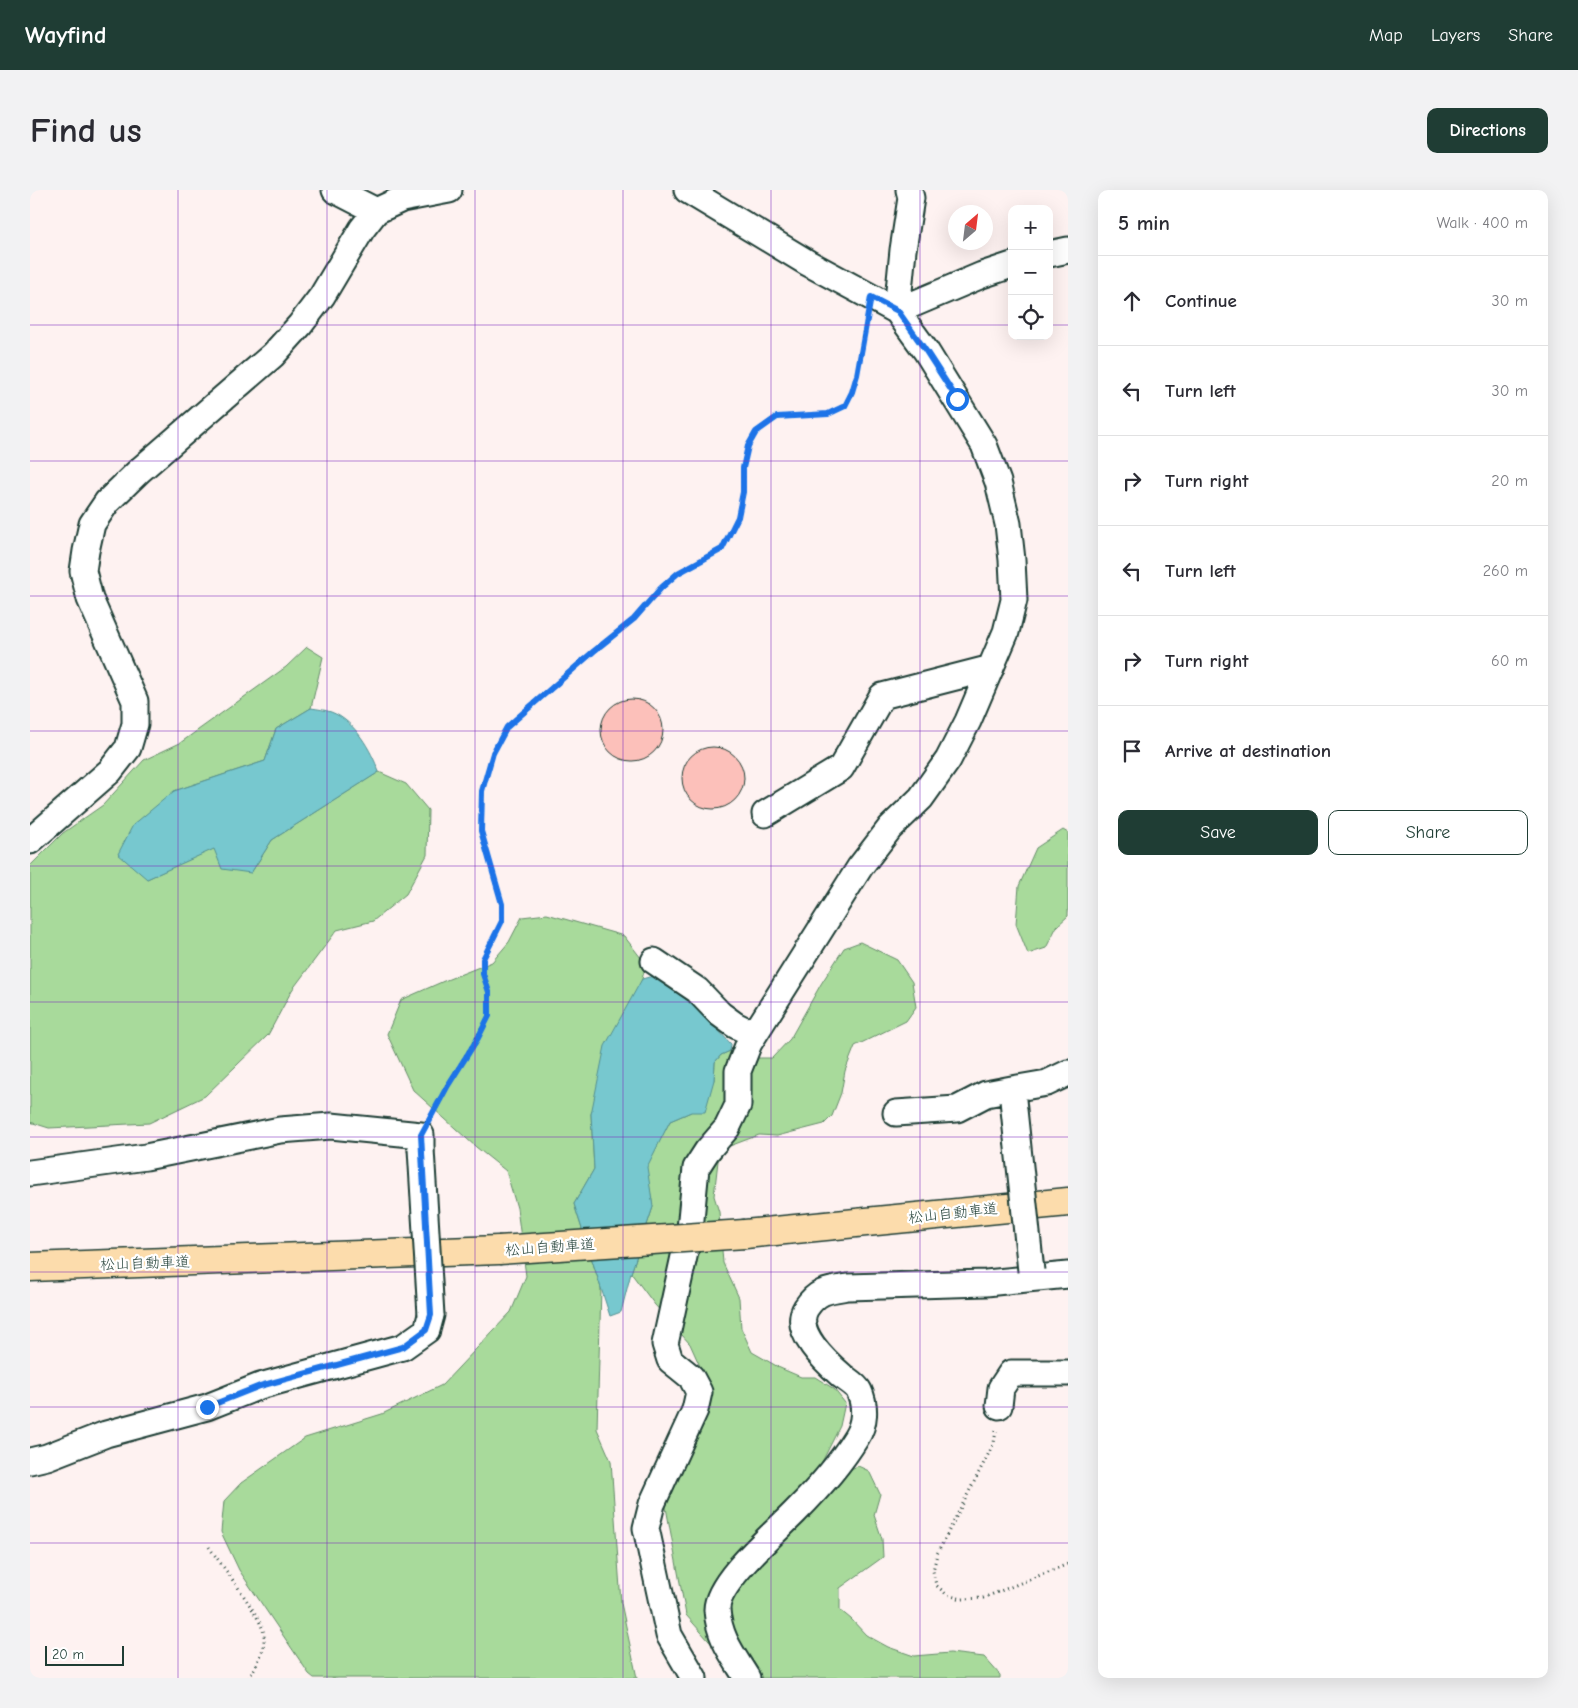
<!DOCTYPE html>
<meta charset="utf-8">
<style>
body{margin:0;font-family:"Comic Neue","Klee One",sans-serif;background:#f2f2f3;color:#2b2b33}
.controls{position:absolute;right:15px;top:15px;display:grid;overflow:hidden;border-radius:10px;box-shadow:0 5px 20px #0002}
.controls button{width:45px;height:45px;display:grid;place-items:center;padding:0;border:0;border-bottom:1px solid #e1e1e2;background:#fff;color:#2b2b33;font:25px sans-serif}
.compass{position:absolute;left:918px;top:15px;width:45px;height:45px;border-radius:50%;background:#fff;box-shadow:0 5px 20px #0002;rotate:28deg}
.scale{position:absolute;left:15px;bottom:12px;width:79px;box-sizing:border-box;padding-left:5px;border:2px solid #1f3d34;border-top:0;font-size:14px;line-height:18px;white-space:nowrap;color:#1f3d34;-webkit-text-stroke:4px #fff;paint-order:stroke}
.stop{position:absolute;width:15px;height:15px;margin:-11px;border:4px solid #1a73e8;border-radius:50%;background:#fff}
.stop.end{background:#1a73e8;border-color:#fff;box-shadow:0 1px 5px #0008}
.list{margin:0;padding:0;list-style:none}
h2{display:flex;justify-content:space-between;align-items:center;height:65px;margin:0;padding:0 20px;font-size:21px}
h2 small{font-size:16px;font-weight:400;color:#7c7c81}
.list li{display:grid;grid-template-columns:32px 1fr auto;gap:15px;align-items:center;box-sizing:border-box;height:90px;padding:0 20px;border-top:1px solid #e1e1e2}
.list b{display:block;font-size:19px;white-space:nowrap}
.list em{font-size:16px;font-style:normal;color:#7c7c81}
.actions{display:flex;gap:10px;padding:15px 20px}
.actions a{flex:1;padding:11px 0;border:1px solid #1f3d34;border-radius:10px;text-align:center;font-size:18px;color:#1f3d34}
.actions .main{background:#1f3d34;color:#fff}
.icon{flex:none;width:28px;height:28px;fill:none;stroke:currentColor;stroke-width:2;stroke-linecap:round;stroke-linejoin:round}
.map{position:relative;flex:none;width:1038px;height:1488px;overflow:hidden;border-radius:10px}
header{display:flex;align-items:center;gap:30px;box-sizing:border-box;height:70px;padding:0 25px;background:#1f3d34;color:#fff}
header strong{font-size:24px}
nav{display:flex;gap:28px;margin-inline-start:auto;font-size:18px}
.intro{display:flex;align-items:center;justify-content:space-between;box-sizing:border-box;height:120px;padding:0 30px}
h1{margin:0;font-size:35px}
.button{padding:12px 22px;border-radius:10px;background:#1f3d34;color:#fff;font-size:18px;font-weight:700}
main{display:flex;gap:30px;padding:0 30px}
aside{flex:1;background:#fff;border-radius:10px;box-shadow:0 5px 20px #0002}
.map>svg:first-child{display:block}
.green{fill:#a8da9b;stroke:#648c68}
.water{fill:#77c8cf;stroke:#549091}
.building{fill:#fcc0ba;stroke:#1f3d34}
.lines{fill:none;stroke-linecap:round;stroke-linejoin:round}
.minor-casing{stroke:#1f3d34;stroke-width:29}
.motorway-casing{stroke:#1f3d34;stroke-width:31}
.path{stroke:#1f3d34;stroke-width:3;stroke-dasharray:1 4;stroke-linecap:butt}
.minor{stroke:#fff;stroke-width:25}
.motorway{stroke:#fcdcac;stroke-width:28}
.minor-bridge-casing{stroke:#1f3d34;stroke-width:29;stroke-linecap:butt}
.motorway-bridge-casing{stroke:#1f3d34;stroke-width:31;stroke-linecap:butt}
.minor-bridge{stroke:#fff;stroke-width:25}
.motorway-bridge{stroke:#fcdcac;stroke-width:28}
.route{stroke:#1a73e8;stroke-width:6}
.grid{fill:none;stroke:#7b2cbf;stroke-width:1;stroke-opacity:0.55}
.labels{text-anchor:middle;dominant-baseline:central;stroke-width:4.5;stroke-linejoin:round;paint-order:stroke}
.street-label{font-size:15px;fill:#1f3d34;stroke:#fff}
</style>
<header>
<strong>Wayfind</strong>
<nav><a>Map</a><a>Layers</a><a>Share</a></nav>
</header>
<div class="intro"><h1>Find us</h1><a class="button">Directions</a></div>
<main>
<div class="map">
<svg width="1038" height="1488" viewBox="0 0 1038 1488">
<rect width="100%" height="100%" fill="#fef2f1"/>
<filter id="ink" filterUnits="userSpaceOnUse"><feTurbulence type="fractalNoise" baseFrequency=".02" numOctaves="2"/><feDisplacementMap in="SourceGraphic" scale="10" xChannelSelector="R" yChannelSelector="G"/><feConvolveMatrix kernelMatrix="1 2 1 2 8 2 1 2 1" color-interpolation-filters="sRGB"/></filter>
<g filter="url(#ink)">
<path class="green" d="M277 457 293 467 281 518 246 539 235 571 144 601 117 689 184 658 221 683 242 650 349 582 376 594 398 620 397 665 376 704 343 731 307 740 262 800 238 845 175 906 119 933 19 938 0 932V676L33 643 73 615 114 570 150 553 256 477Z
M1033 640 1038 643V726L1027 736 1016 758 998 764 986 734 989 696 1006 658Z
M517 724 594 746 611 768 615 778 612 789 561 924 564 979 544 1014 571 1098 567 1239 581 1271 591 1413 607 1488H284L279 1484 209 1380 191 1342 194 1311 211 1293 275 1248 352 1224 412 1195 481 1122 496 1086 487 1018 476 981 446 957 383 900 357 844 371 810 414 791 462 772 479 752 492 727Z
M830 752 867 770 882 792 886 817 876 831 825 856 815 881 811 903 802 926 794 934 747 946 729 945 697 957 688 971 684 1006 689 1022 693 1073 709 1108 711 1138 722 1162 750 1178 771 1187H785L804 1199 815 1213 810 1236 791 1274 795 1280 813 1282 828 1276 839 1281 850 1304 844 1325 852 1349 853 1367 810 1398V1420L821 1429 836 1445 858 1457 884 1466 920 1463 954 1467 970 1485V1488H732L701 1476 656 1425 635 1312 678 1194 660 1154 625 1115 601 1083 623 1017 616 977 640 931 661 922 684 890 685 872 691 865 700 861 715 868H742L760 849 791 794 814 758Z"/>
<path class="water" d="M281 518C288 519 295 520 301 522 325 531 341 560 349 582L242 650 221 683 192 679 184 659 117 689 88 664 103 635 144 601 235 571 246 539Z
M623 786C653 803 678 829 701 854L700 861 691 865 685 872 684 890 675 922H661L640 931 617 977 623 1017 601 1083 591 1122 580 1126 544 1014 564 979 561 924 575 856 612 789Z"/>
<path class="building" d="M571 540a31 31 0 1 1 62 0a31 31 0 1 1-62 0Z
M652 588a31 31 0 1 1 62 0a31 31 0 1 1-62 0Z"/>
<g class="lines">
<defs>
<path id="minor" d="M305 0 346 21
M657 0 778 73 867 121 896 161 954 255 968 292 978 334 982 370 984 410 976 442 938 531 918 570 891 608 860 638 830 677 719 853 708 881V915L697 938 677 961 666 978 660 1039 635 1154 640 1170 661 1187 669 1202 665 1220 622 1314 616 1338 639 1445 664 1488
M1019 64 1038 60
M867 121 952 85 982 75
M867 121 873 60 881 8 879 0
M735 624 811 578 852 506 961 478
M0 651 80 581 98 558 105 534V511L60 409 53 381 56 361 62 334 77 312 109 281 243 165 270 135 292 106 332 39 346 21 372 9 419 0
M624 771 667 800 690 824 705 835 715 840 727 839
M983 910 982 899 1017 893 1038 883
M866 923 927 919 956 904 982 899
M0 983 116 967 250 940 301 936 391 945V959
M969 1216 971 1198 981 1183H1038
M0 1271 17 1267 76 1244 177 1217 230 1196 373 1157 397 1140 401 1125
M717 1488C703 1465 689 1448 687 1420 686 1392 747 1341 766 1321 788 1299 810 1274 826 1248 835 1234 836 1216 829 1201 826 1195 817 1190 812 1186 796 1172 762 1141 776 1118 788 1100 799 1100 818 1097L956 1093 1038 1085"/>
<path id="motorway" d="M715 1044 1038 1012
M0 1077 469 1060"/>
</defs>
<use href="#minor" class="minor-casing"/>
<use href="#motorway" class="motorway-casing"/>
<path class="path" d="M403 922 417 897 447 847 459 826V802L453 784V769L472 731V714L451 641 452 601 463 563 477 537 564 461 604 429 631 398 648 383 692 359 708 327 713 302V279L718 256 726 242 747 227 798 224 815 216 822 202 827 185 836 132
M966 1241 964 1253 907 1364 903 1381 906 1395 917 1405 932 1409 953 1408 1038 1374
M179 1357C190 1373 234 1430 234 1445 235 1462 227 1474 219 1488"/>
<use href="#minor" class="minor"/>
<use href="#motorway" class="motorway"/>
<defs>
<path id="minor-bridge" d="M983 910 1001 1081
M391 959 401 1125"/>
<path id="motorway-bridge" d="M469 1060 715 1044"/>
</defs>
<use href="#minor-bridge" class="minor-bridge-casing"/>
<use href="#motorway-bridge" class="motorway-bridge-casing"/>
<use href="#minor-bridge" class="minor-bridge"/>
<use href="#motorway-bridge" class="motorway-bridge"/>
</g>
</g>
<g class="lines" filter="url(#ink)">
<path class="route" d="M177 1217 230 1196 373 1157 396 1140 401 1125 391 945 417 897 448 848 459 826V802L453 784V769L472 731V714L451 641 452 601 463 563 477 537 564 461 604 429 631 398 648 383 692 359 708 327 713 302V278L718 256 726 242 747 227 798 224 815 216 822 202 827 185 841 107 868 121 896 161 927 209"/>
</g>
<path class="grid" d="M148 0V1488M297 0V1488M445 0V1488M593 0V1488M741 0V1488M890 0V1488M0 135H982M1019 135H1038M0 271H1038M0 406H1038M0 541H1038M0 676H1038M0 812H1038M0 947H1038M0 1082H1038M0 1217H1038M0 1353H1038"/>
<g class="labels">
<g class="street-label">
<text transform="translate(923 1023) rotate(-6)">松山自動車道</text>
<text transform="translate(520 1057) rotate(-4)">松山自動車道</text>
<text transform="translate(115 1073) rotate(-2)">松山自動車道</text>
</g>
</g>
</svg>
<div class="controls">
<button>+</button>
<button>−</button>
<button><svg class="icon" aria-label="locate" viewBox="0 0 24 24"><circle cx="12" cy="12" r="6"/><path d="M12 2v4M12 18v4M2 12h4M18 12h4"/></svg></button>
</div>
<svg class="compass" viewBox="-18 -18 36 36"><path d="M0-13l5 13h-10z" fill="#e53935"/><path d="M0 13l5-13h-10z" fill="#7c7c81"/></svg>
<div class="scale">20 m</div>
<div class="stop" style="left:927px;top:209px"></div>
<div class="stop end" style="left:177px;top:1217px"></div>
</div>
<aside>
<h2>5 min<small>Walk · 400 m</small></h2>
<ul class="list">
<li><svg class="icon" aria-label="ahead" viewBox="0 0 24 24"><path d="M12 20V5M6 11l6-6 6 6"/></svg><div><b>Continue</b></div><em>30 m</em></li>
<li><svg class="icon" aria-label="left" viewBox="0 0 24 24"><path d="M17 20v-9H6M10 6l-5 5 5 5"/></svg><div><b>Turn left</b></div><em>30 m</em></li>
<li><svg class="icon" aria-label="right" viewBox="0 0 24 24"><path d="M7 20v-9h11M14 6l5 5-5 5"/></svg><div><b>Turn right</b></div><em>20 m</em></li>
<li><svg class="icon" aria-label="left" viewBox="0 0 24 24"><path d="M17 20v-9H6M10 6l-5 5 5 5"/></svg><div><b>Turn left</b></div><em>260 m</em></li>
<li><svg class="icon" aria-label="right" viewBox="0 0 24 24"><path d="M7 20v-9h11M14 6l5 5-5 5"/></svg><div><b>Turn right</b></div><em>60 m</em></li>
<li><svg class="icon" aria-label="arrive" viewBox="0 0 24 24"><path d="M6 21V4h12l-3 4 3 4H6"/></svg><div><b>Arrive at destination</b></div></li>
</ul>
<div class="actions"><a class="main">Save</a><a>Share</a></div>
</aside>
</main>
